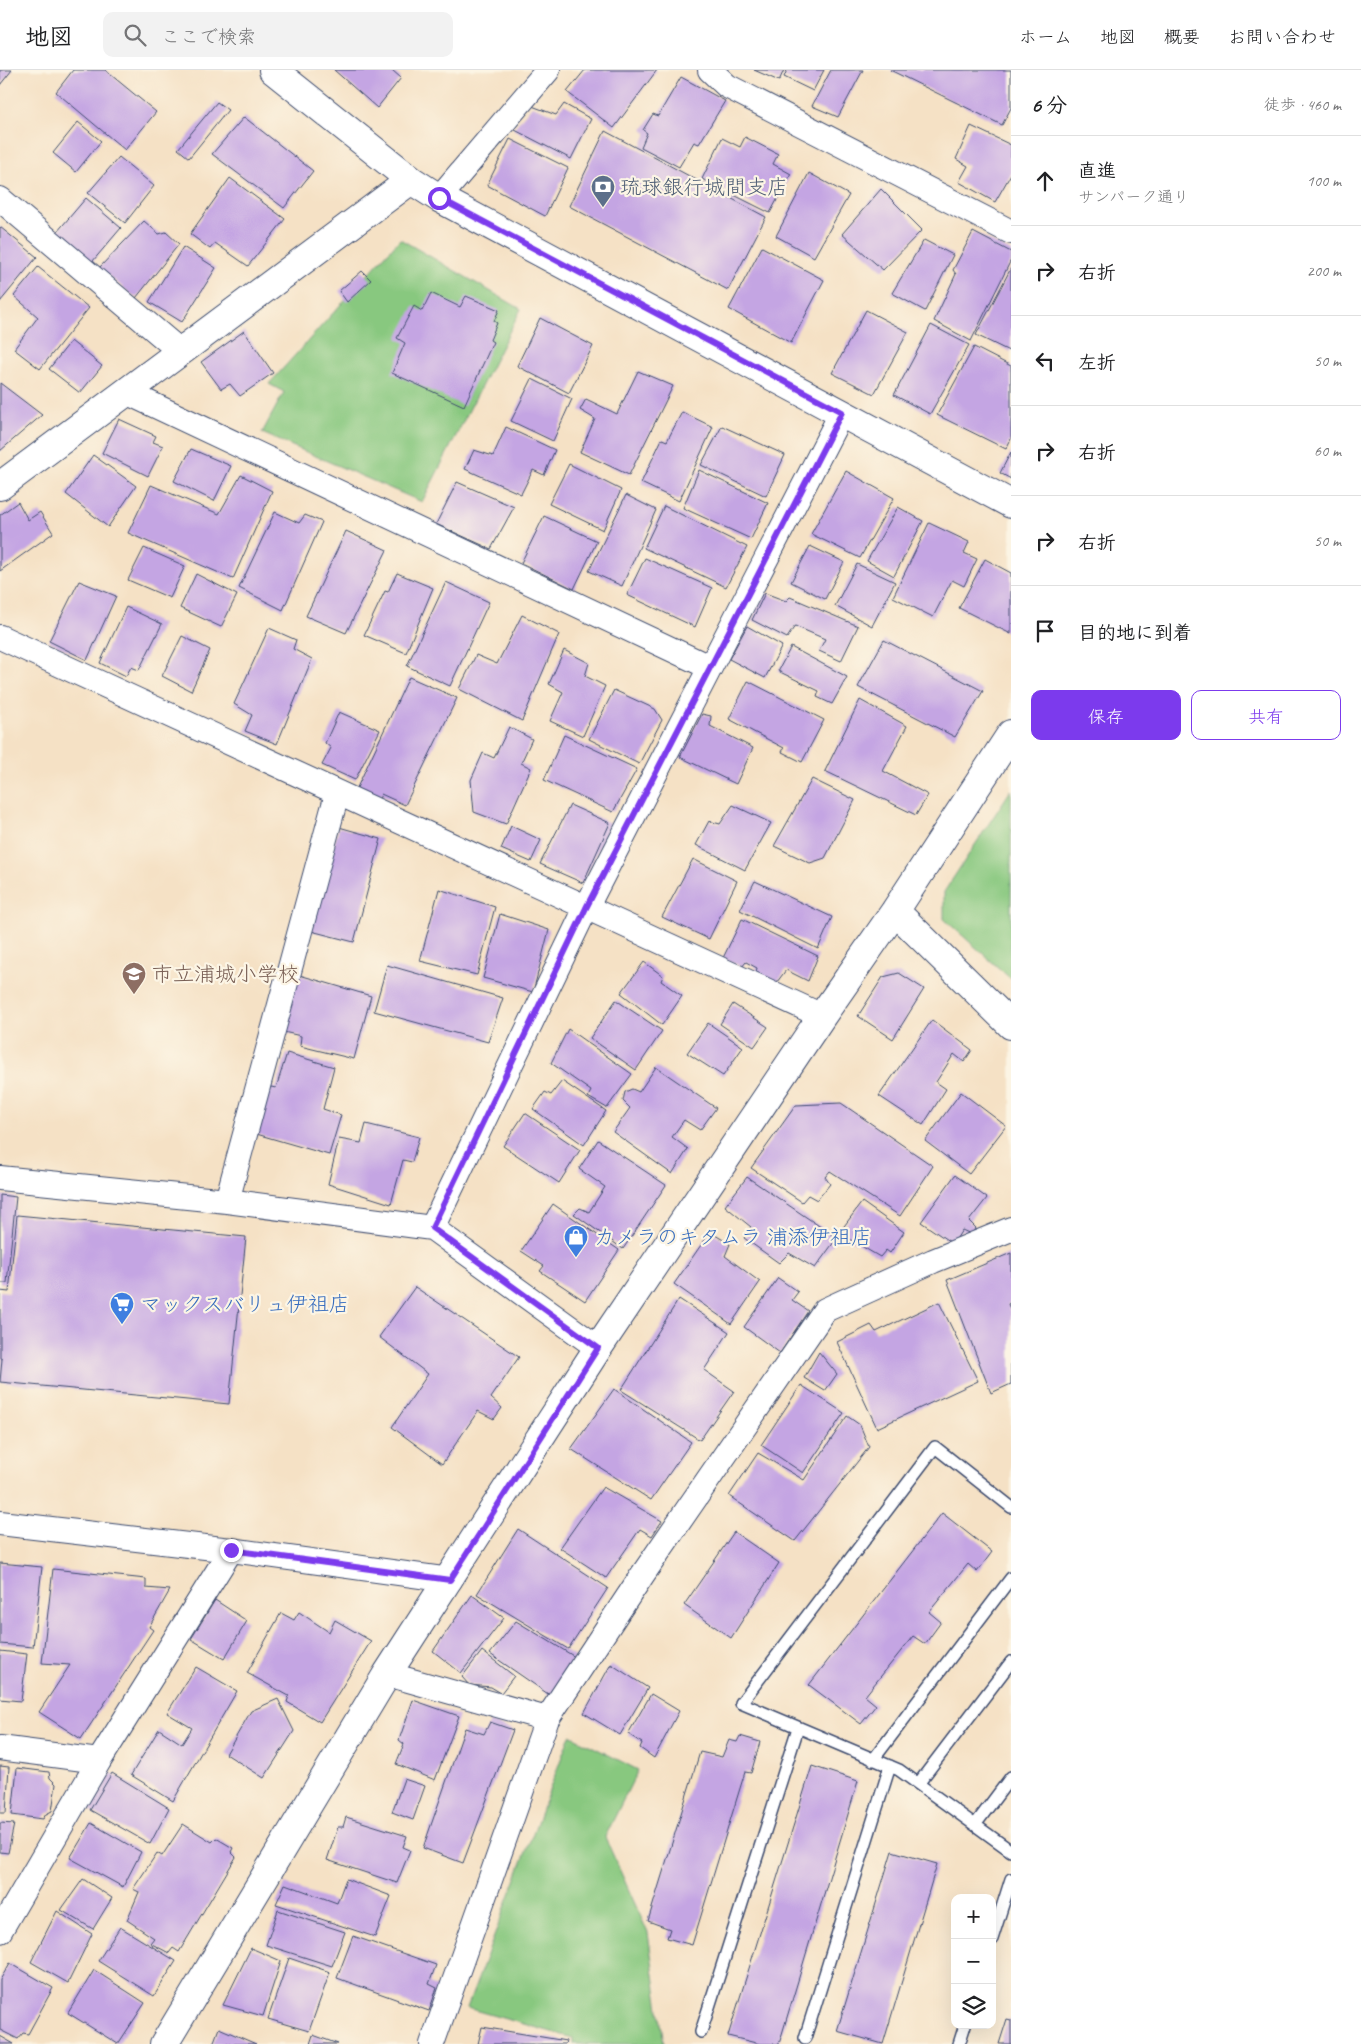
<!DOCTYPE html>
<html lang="ja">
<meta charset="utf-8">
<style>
body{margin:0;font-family:Caveat,"Klee One",sans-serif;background:#f2f2f2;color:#202124}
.controls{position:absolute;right:15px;bottom:15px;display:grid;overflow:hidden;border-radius:10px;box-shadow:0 5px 20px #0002}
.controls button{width:45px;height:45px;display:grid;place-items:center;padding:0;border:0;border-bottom:1px solid #e0e0e0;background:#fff;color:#202124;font:25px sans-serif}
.stop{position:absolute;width:15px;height:15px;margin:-11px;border:4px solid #7c3aed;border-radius:50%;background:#fff}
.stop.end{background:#7c3aed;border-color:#fff;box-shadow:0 1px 5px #0008}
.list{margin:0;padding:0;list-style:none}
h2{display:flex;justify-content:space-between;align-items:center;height:65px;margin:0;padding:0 20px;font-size:21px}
h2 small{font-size:16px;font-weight:400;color:#757577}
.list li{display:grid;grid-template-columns:32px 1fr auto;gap:15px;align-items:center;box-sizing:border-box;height:90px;padding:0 20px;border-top:1px solid #e0e0e0}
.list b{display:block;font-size:19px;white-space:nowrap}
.list p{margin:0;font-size:16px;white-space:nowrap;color:#757577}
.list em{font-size:16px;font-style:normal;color:#757577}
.actions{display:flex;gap:10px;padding:15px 20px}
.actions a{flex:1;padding:11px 0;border:1px solid #7c3aed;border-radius:10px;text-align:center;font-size:18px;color:#7c3aed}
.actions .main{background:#7c3aed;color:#fff}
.icon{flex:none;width:28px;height:28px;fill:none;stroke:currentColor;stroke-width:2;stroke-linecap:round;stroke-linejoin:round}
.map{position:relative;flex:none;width:1011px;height:1974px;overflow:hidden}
header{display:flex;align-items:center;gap:30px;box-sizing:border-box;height:70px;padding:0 25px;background:#fff;border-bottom:1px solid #e0e0e0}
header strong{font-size:24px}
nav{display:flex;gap:28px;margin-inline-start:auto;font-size:18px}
.search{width:350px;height:45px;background:#f2f2f2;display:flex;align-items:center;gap:12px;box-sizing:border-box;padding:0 18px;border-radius:10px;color:#757577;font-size:19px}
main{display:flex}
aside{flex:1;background:#fff}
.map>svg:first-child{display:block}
.green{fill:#88c87f;stroke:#527c6e}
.building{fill:#c4a5e3}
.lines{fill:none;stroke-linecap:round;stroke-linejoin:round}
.service-casing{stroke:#3c4a6d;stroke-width:14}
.minor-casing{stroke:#3c4a6d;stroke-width:26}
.tertiary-casing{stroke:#3c4a6d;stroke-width:30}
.service{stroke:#fff;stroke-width:11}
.minor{stroke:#fff;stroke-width:24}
.tertiary{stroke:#fff;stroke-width:28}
.route{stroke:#7c3aed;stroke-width:6}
.labels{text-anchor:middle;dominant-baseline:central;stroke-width:4.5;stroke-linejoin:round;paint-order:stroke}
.service-label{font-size:21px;fill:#4e5e75;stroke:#fcf5e5;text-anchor:start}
.education-label{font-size:21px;fill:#785e54;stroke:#fcf5e5;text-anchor:start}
.shop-label{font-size:21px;fill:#366cbe;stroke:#fcf5e5;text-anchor:start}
</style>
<header>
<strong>地図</strong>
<div class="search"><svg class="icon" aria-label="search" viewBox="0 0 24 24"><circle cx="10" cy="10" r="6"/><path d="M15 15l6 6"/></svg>ここで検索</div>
<nav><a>ホーム</a><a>地図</a><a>概要</a><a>お問い合わせ</a></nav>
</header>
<main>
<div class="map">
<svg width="1011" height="1974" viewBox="0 0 1011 1974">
<rect width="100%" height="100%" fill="#fcf5e5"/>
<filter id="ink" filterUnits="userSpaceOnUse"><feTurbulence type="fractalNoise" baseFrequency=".02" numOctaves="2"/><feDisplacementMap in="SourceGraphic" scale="10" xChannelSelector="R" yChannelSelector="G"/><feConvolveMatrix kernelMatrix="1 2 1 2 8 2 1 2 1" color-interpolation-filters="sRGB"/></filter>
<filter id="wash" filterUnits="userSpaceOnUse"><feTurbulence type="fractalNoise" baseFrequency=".0096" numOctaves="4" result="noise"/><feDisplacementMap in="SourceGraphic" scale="20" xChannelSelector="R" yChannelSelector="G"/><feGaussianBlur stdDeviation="1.12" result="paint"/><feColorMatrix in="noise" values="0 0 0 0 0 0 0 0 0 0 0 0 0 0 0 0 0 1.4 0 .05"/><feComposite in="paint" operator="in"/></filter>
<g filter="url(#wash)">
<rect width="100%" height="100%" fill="#f5e1c5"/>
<path class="green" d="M400 169 521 239 422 432 262 363 284 322 269 314Z
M1011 720V909L944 849V822Z
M570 1665 638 1700 605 1767 648 1863 664 1974H573V1968L467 1938Z"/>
<g id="blocks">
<path class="building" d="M0 0H12L0 15Z
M73 0H105L156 42 125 80 56 22Z
M334 0H392L401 8 377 38Z
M585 0H657L614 58 567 22Z
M754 0H784L779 11Z
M787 0H824L813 21 784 7Z
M831 0H863L838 47 812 36Z
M890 0H1011V38L1002 55Z
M681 7 725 31 699 74 694 72 679 97 641 77 647 63 643 60 653 44 658 46Z
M217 32 228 40 189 88 178 79Z
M564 34 591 49 571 89 513 59 532 36 556 45Z
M244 47 313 101 284 138 212 84Z
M78 52 101 71 76 102 53 83Z
M971 56 1011 75V104L995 132 959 112 968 96 956 89Z
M605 61 766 147 728 220 569 136Z
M745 67 778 84 773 94 791 104 770 143 702 109 722 68 740 77Z
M510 69 568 98 545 146 487 115Z
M119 87 154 116 125 153 88 123Z
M809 103 849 125 814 187 776 166Z
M230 108 285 149 248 196 215 173 210 179 190 164Z
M881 119 922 160 883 200 842 164Z
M86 128 121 158 92 192 57 162Z
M144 151 159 164 166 162 179 174 136 228 99 198Z
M0 157 37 187 0 232Z
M973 162 1011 182V190L971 271 934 251 956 204 953 200Z
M924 170 953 185 925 241 892 223Z
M183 177 216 198 182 252 149 232Z
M762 177 824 210 791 273 729 239Z
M38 197 89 238 40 299 14 279 38 247 14 226Z
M1011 198V282L976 265Z
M362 201 371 210 347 232 339 221Z
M431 223 460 237 466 226 499 240 494 251 497 253 490 270 493 272 464 336 392 303 405 273 397 268 414 236 422 241Z
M866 240 908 262 874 324 832 303Z
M540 248 593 276 569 323 517 296Z
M931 255 969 275 930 344 894 325Z
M244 261 273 303 240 326 230 314 221 319 201 292Z
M71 271 102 296 80 323 49 299Z
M974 277 1011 296V369L1006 379 937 345Z
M638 301 673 316 629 405 580 382 595 349 580 340 586 329 617 344Z
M532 309 572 329 553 371 511 351Z
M0 313 42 345 0 381Z
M682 342 713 357 679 431 641 413 662 369 667 371Z
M119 349 156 366 153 372 163 376 148 406 102 383Z
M722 356 785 385 766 426 701 395Z
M506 357 555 380 544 405 533 400 521 424 465 399 474 380 493 386Z
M191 379 231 396 214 431 174 411Z
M1011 382V409L1000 403Z
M93 385 136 416 108 457 66 424Z
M569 394 621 420 603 460 549 434Z
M699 400 768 433 751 469 683 438Z
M846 401 894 428 860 488 811 464Z
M241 405 272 421 233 509 128 463 151 415 219 444Z
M457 412 514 437 491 479 436 454Z
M626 425 656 440 622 516 589 501Z
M18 432 28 450 40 442 53 463 0 501V445Z
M664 436 747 477 726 517 644 478Z
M898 437 923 451 894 506 867 491Z
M275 442 299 453 305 445 322 452 283 540 239 518Z
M544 446 597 471 574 519 521 493Z
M929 453 969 472 964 483 977 489 964 516 952 510 933 547 893 527Z
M346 461 387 480 346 563 306 546Z
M810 476 844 492 825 529 791 512Z
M144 478 185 496 170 528 128 510Z
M645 488 712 518 695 557 627 525Z
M985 489 1011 503V564L959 538Z
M857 494 895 512 872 556 835 536Z
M397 503 433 518 406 583 364 565 385 521 388 522Z
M196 504 237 525 221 557 180 538Z
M79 511 116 526 87 590 49 571Z
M446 512 489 532 450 616 407 596Z
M765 523 786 531 790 527 858 556 841 591 819 581 825 569 795 556 787 568 752 550Z
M126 537 162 554 139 600 131 597 126 606 100 593Z
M522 545 559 564 522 651 459 619 476 585 497 594Z
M747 556 782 576 765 608 729 589Z
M269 558 296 570 293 579 312 589 277 674 245 661 252 645 234 634Z
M182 566 210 580 191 621 162 606Z
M884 570 983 621 955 667 858 617Z
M791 577 847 607 832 634 817 627 819 621 778 601Z
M564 580 589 593 585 606 605 616 583 666 550 651 563 622 549 614Z
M409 607 457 628 405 735 381 724 378 732 355 722Z
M748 611 824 650 802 692 782 682 784 678 729 649Z
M614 620 655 639 662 650 639 694 589 669Z
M860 630 907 656 883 701 928 725 916 745 825 701Z
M339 642 380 660 355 710 322 695 331 678 325 673Z
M702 644 711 646 710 656 753 678 736 714 680 687Z
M509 657 532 669 521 693 531 698 506 754 474 742 471 710 483 683 494 688Z
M564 665 637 699 613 742 544 710Z
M812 709 855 730 825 788 810 793 774 776Z
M570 735 610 753 583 813 540 794Z
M733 735 771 753 745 800 696 775 709 751 720 754Z
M511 756 541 770 531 792 501 779Z
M339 757 381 769 354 872 311 861Z
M693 789 737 811 709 869 662 847Z
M755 811 832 847 818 879 740 840Z
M439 819 495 837 477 905 420 891Z
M500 844 549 860 533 922 483 908Z
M742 849 818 886 808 911 786 900 777 912 756 902 757 898 746 892 742 897 723 888Z
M644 892 663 906 661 911 682 926 662 955 621 923Z
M387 895 503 928 488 972 374 941Z
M899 903 924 919 893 969 858 946 883 907Z
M296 904 371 926 354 989 300 976 301 966 279 961Z
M616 930 662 961 636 1000 590 968Z
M733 934 768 957 754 977 720 954Z
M932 950 972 980 964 992 954 984 936 1012 946 1019 923 1055 879 1026Z
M708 953 743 977 723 1006 687 983Z
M568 959 632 1004 607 1038 588 1027 591 1021 551 993Z
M287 983 334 997 323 1039 341 1045 329 1085 253 1063 266 1016 276 1018Z
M656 997 716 1038 700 1060 684 1050 672 1067 688 1079 672 1104 613 1062 630 1038 623 1031 625 1022 632 1019 639 1022Z
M562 1011 606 1041 584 1075 533 1039 545 1022 551 1025Z
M961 1022 1006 1056 969 1104 925 1071Z
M841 1033 933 1096 900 1146 830 1101 825 1107 830 1114 817 1130 808 1125 802 1132 751 1098 796 1035Z
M525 1043 580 1080 559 1113 503 1076Z
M366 1054 419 1067 412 1092 403 1090 391 1134 328 1114 339 1069 361 1073Z
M598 1070 666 1115 623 1179 574 1144 580 1138 589 1142 605 1117 579 1099Z
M955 1105 987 1128 969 1151 976 1158 971 1164 962 1160 953 1174 921 1152Z
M747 1107 837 1168 815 1198 789 1183 779 1193 744 1168 751 1157 725 1136Z
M0 1125 16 1127 7 1213H0Z
M862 1132 904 1162 890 1183 886 1180 880 1187 839 1163Z
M553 1134 619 1180 585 1231 540 1201 544 1196 521 1181Z
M17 1145 246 1167 229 1334 0 1312 2 1289 0 1288V1221L9 1222Z
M710 1162 730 1174 725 1186 760 1212 731 1254 674 1214Z
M1011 1183V1232L1008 1234 1011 1241V1314L991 1323 947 1210Z
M778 1208 798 1222 792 1230 808 1241 780 1283 744 1257Z
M415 1217 519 1287 491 1328 502 1338 494 1349 478 1341 442 1394 392 1357 428 1304 379 1267Z
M679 1229 729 1262 704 1300 734 1321 700 1370 621 1320Z
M939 1232 978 1311 877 1358 837 1272 871 1255 876 1262Z
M819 1282 837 1304 825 1321 804 1308Z
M801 1315 844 1343 803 1403 761 1375Z
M614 1319 691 1372 651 1430 571 1379Z
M847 1346 860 1355 869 1377 795 1471 729 1426 758 1383 804 1410Z
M603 1417 662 1451 652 1466 640 1459 606 1508 560 1478Z
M942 1443 992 1482 977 1502 968 1494 929 1542 941 1552 925 1574 913 1566 865 1626 876 1635 861 1654 809 1615Z
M518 1459 608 1518 568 1579 477 1524Z
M734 1462 779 1493 731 1568 684 1535Z
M0 1493 42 1497 33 1577 0 1574Z
M53 1499 146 1509V1518L170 1520 149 1557 153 1560 81 1669 39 1642 70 1595 42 1593Z
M472 1525 504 1548 461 1603 433 1581Z
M215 1530 247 1551 224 1589 191 1569Z
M299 1542 329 1562 335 1550 371 1571 320 1652 287 1632 289 1626 247 1603 281 1543 294 1550Z
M516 1551 575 1587 551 1626 490 1584Z
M0 1581 27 1584 21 1631 0 1629Z
M482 1581 514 1606 501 1623 491 1617 469 1615 462 1607Z
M611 1594 648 1618 620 1665 584 1643Z
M196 1597 237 1621 173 1731 131 1705 159 1659 182 1674 192 1658 167 1643Z
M651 1624 679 1641 654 1688 640 1678 642 1673 628 1664Z
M278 1629 294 1661 264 1708 226 1684 251 1641Z
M413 1630 459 1646 435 1710 396 1694 404 1674 399 1670Z
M490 1652 513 1660 463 1793 423 1778 465 1658 484 1664Z
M740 1666 760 1672 751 1703 745 1702 692 1875 667 1868 670 1859 648 1851 700 1682 722 1687 729 1670 737 1672Z
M0 1696 9 1697 6 1743H0Z
M812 1696 858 1711 779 1974H760L728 1966Z
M17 1698 49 1702 50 1708 56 1714 52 1741 46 1744 43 1749 12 1745Z
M112 1703 169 1738 150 1774 90 1740Z
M404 1709 425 1716 413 1750 392 1742Z
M346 1747 407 1766 403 1777 410 1780 397 1813 327 1790 338 1757H343Z
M0 1753 14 1754 8 1783 0 1782Z
M91 1753 141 1782 123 1817 70 1788Z
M183 1754 212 1772 216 1768 233 1778 231 1782 236 1787 179 1882 173 1878 169 1883 150 1873 154 1868 127 1850 139 1822 133 1819 157 1783 162 1786Z
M892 1781 937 1794 883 1974 837 1961Z
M83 1809 112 1828 93 1859 61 1840Z
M346 1809 391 1826 375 1867 276 1834 285 1814 337 1833Z
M278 1840 345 1862 332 1896 266 1875Z
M57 1841 92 1864 68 1913 31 1892Z
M120 1857 176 1891 154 1926 98 1891Z
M353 1866 436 1895 429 1914 437 1918 429 1941 337 1908Z
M251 1878 281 1891 263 1946 223 1935Z
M289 1888 330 1902 309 1961 268 1949Z
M10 1893 53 1918 28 1964 23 1963 18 1969 0 1960V1910Z
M94 1900 145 1933 118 1974 68 1943Z
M1007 1949 1011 1950V1974H999Z
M482 1957 566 1971 565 1974H478Z
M219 1958 256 1974H213Z
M313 1965 338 1974H310Z
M0 1966 14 1974H0Z"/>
</g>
</g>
<g filter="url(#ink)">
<use href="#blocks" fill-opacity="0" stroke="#3c4a6d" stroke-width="1"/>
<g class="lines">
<defs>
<path id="service" d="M1011 1437 935 1377 741 1633 899 1700 1011 1781
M873 1690 1011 1508
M918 1714 1011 1592
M975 1755 1011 1707
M992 1869 1011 1809
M701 1962 798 1658
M805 1968 890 1696
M959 1974 965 1955"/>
<path id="minor" d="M710 0 727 16 1011 162
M439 128 548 0
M0 129 181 282
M128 323 709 597
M0 567 822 946
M0 1108 227 1131 432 1158 598 1278
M227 1131 337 724
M432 1158 586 838 842 342
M0 1453 231 1480 450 1510
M387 1604 547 1649
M0 1678 99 1691
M0 1861 99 1691 231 1480
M432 1974 547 1649 643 1504 825 1240 933 1191 1011 1159"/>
<path id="tertiary" d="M273 0 411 110 439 128 1011 434
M0 416 411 110
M895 841 1011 955
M164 1974 387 1604 598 1278 822 946 895 841 1011 664"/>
</defs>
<use href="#service" class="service-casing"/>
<use href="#minor" class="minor-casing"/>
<use href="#tertiary" class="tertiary-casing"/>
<use href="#service" class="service"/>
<use href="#minor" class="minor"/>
<use href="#tertiary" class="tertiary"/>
</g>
</g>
<g class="lines" filter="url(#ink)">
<path class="route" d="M231 1480 450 1510 598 1278 432 1158 586 838 842 342 439 128"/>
</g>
<defs>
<symbol id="bank-pin" viewBox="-11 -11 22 30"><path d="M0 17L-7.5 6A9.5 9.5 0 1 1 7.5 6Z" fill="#5c6f8a" stroke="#fcf5e5"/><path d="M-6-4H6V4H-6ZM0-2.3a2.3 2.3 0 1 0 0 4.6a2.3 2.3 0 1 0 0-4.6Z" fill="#fff"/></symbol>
<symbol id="school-pin" viewBox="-11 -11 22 30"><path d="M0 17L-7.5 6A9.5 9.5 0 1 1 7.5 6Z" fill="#8d6e63" stroke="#fcf5e5"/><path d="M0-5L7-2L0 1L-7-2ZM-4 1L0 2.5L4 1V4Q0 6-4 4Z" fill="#fff"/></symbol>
<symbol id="shop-pin" viewBox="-11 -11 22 30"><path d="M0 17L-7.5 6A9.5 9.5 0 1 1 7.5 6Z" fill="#3f7fe0" stroke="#fcf5e5"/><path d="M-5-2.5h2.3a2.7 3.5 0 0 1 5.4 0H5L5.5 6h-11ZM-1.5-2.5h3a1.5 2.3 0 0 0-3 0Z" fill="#fff"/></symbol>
<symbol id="supermarket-pin" viewBox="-11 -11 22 30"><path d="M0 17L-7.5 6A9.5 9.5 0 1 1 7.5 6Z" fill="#3f7fe0" stroke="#fcf5e5"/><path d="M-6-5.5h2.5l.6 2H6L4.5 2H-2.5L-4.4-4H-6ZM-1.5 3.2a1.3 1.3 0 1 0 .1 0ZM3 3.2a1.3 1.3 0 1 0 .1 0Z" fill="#fff"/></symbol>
</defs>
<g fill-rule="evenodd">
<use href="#bank-pin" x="589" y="103" width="28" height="38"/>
<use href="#school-pin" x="120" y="890" width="28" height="38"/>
<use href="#shop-pin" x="562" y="1153" width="28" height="38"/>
<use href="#supermarket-pin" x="108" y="1220" width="28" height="38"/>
</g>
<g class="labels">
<g class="service-label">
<text x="620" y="117">琉球銀行城間支店</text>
</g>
<g class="education-label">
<text x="152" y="904">市立浦城小学校</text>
</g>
<g class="shop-label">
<text x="594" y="1167">カメラのキタムラ 浦添伊祖店</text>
<text x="140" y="1234">マックスバリュ伊祖店</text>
</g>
</g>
</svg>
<div class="controls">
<button>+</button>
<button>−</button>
<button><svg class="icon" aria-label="layers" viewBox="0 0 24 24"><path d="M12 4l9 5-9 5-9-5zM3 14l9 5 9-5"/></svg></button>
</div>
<div class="stop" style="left:439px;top:128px"></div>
<div class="stop end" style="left:231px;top:1480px"></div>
</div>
<aside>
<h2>6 分<small>徒歩 · 460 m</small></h2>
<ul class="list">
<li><svg class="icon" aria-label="ahead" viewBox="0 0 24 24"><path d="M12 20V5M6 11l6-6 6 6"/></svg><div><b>直進</b><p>サンパーク通り</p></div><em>100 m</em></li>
<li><svg class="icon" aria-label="right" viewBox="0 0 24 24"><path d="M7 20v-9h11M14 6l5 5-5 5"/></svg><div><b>右折</b></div><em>200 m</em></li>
<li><svg class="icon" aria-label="left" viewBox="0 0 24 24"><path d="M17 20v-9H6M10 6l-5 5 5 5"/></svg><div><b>左折</b></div><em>50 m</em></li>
<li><svg class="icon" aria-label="right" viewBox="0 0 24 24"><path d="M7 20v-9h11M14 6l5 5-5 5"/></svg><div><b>右折</b></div><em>60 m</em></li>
<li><svg class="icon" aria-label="right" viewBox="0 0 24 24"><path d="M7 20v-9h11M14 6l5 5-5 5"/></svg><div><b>右折</b></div><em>50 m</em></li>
<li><svg class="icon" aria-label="arrive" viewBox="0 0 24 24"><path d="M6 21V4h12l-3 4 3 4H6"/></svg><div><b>目的地に到着</b></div></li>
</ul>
<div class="actions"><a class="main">保存</a><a>共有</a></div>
</aside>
</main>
